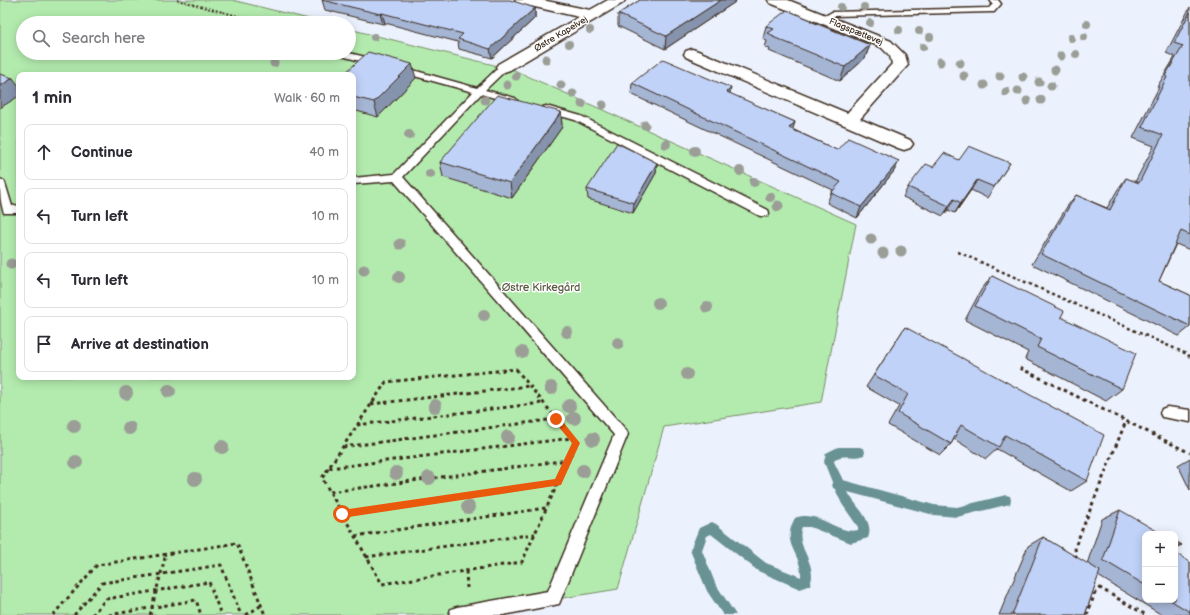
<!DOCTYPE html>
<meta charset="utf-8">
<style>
body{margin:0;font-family:"Balsamiq Sans",sans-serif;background:#f2f2f3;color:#2b2b33}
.controls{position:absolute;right:12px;bottom:12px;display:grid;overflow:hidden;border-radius:8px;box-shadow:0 2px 10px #0003}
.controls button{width:36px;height:36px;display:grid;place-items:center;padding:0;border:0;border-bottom:1px solid #e1e1e2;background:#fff;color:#2b2b33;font:20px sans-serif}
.stop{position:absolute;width:12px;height:12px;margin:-9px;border:3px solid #ea580c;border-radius:50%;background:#fff}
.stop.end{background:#ea580c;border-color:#fff;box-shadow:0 1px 4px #0008}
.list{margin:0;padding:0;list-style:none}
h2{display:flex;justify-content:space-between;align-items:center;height:52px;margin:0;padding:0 16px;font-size:17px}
h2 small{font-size:13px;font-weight:400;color:#7c7c81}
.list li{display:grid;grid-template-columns:26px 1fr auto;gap:12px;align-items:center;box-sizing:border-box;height:56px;margin:0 8px 8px;padding:0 8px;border:1px solid #e1e1e2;border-radius:8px}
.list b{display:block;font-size:15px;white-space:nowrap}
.list em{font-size:13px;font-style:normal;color:#7c7c81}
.icon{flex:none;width:22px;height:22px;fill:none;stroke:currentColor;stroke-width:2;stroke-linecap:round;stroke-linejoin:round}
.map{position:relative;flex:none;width:1190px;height:615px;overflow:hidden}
.search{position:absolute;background:#fff;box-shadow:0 2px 10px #0003;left:16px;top:16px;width:340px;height:44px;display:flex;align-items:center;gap:10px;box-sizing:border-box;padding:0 14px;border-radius:22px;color:#7c7c81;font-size:15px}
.panel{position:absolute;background:#fff;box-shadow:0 2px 10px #0003;left:16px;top:72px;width:340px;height:308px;border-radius:8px}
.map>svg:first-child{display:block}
.green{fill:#b3ebae;stroke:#778a66;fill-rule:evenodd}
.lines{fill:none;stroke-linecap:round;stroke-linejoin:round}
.stream{fill:#699294;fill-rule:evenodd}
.service-casing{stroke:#3b2a1e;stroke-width:3}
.minor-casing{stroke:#3b2a1e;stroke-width:3}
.path-far2{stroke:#3b2a1e;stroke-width:2;stroke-dasharray:2 2;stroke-linecap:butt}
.path-far1{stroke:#3b2a1e;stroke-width:2.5;stroke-dasharray:3 3;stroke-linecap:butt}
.path{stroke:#3b2a1e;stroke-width:3;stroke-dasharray:3.5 3.5;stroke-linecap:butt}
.service{fill:#fff;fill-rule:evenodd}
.minor{fill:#fff;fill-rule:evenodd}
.tree{fill:#9b9e96}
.wall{fill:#a5b5d4;stroke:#3b2a1e}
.shaded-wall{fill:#8693ad;stroke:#3b2a1e}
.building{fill:#c0d2f7;stroke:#3b2a1e}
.route{fill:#ea580c}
.labels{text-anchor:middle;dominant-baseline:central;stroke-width:3;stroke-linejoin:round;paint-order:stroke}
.far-street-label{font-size:9px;fill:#3b2a1e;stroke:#fff}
.park-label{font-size:11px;fill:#595a42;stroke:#fff}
</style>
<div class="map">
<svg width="1190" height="615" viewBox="0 0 1190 615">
<rect width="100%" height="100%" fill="#ecf2fd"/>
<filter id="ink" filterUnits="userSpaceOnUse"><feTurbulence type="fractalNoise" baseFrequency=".025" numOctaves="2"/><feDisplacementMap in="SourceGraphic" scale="8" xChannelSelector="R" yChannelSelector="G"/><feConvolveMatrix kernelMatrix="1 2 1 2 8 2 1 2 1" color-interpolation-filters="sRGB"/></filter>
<g filter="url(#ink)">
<path class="green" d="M0 0H232L325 23H23V53H349V29L514 70 856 224 821 402 664 427 618 589 459 615H0ZM19 75H353V377H19Z"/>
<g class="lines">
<path class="stream" d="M838 447H860L864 449 865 452 864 455C854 459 844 454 835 459L834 462 843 480 934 505 957 507 1006 495 1010 496 1011 500 1010 504 1006 505 957 517 934 515 848 492C855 507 875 520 868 538L851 543 810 527H802C794 547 819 563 810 585L800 589 758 571 711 534 707 536 702 550 715 583 736 615H723L707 591 690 550 699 528 712 522 716 524 766 563 801 577C802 552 780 546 795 518 818 509 837 535 858 530V527L842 504 835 489 833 488 832 484V482L824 462 826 453Z"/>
<defs>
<path id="service" d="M990 0H998L1001 4 994 12H991L834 16 824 21 820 19 832 12 989 8 993 4Z
M337 53H349L378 60 379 62 375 65 338 55Z
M504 64 508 67 507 69 485 90 515 98 517 100 515 102 512 103 481 94 403 177 626 430 628 434 559 604 503 615H449L451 609 457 607 548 591 614 435 394 181 353 184V178L394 174 473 92 396 71 395 69 396 67H402L477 88 501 65Z
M546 106 581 116 768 210 769 213 768 216H760L575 120 543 111 541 109 543 107Z
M0 179 4 181 5 183 12 206 19 205V213H4C0 202 0 191 0 179Z
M1167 407 1190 410V422L1162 417 1160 413 1162 409Z"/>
<path id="minor" d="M515 0H542L590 10 608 0H625L623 3 510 70 504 72 498 70 496 67 498 64 579 17 517 3Z
M768 0H788L891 41 905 55 908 65 860 119 910 140 913 144 910 148 904 150 898 148 686 57 684 54 686 51 692 49 698 51 847 113 892 64 890 56 881 47 770 3Z"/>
</defs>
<use href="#service" class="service-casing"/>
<use href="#minor" class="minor-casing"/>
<path class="path-far2" d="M177 0 264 23"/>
<path class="path-far1" d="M958 252 1187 354 1190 357"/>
<path class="path" d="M1020 368 1190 453
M516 369 576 443 522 562 382 584 322 478 386 382Z
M371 404 529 386
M357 425 542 403
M343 447 556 419
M329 468 572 438
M330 492 568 460
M342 514 557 483
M355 536 546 508
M366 557 535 534
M1076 558 1075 547 1126 421
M466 571 467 588
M1093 584 1146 615
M53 615 97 565 237 543 265 615
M74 615 102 583 221 565 241 615
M92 615 106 599 209 582 221 615
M109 615 196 600 201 615
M150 615 166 554
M246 615 262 605
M1087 615 1095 593 1092 589"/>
<use href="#service" class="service"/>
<use href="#minor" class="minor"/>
</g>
<g class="tree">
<circle cx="841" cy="7" r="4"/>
<circle cx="864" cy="7" r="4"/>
<circle cx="870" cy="23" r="4"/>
<circle cx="1087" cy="24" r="4"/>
<circle cx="590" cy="30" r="4"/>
<circle cx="899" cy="30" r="4"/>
<circle cx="919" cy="31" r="4"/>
<circle cx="374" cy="37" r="4"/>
<circle cx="930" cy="37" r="4"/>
<circle cx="1084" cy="37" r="4"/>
<circle cx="1071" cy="38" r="4"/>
<circle cx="569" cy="44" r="4"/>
<circle cx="923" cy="47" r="4"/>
<circle cx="1076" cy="54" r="4"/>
<circle cx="1061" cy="56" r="4.5"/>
<circle cx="546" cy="59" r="4.5"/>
<circle cx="940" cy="62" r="4.5"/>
<circle cx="274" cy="63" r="4.5"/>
<circle cx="960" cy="63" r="4.5"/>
<circle cx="1055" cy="70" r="4.5"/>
<circle cx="516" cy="76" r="4.5"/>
<circle cx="964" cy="76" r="4.5"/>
<circle cx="1000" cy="76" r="4.5"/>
<circle cx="1023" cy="77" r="4.5"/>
<circle cx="1039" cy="82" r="4.5"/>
<circle cx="507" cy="85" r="4.5"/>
<circle cx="561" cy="85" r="4.5"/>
<circle cx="984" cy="85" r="4.5"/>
<circle cx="1051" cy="86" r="4.5"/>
<circle cx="1018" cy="91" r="4.5"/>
<circle cx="1006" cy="92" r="4.5"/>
<circle cx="573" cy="94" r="4.5"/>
<circle cx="485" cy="100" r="4.5"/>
<circle cx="1041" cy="100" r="4.5"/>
<circle cx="1027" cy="101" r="4.5"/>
<circle cx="582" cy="104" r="4.5"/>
<circle cx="603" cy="105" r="4.5"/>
<circle cx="645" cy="125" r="4.5"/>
<circle cx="409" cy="135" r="5"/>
<circle cx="666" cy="144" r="5"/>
<circle cx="695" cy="151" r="5"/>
<circle cx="740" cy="171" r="5"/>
<circle cx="430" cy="174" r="5"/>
<circle cx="754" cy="182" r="5"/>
<circle cx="770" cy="197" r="5"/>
<circle cx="778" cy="206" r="5.5"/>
<circle cx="871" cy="239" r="5.5"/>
<circle cx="400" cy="244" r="5.5"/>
<circle cx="901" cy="251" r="5.5"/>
<circle cx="883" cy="253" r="5.5"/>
<circle cx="11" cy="264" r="5.5"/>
<circle cx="364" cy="270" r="5.5"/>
<circle cx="399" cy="277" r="6"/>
<circle cx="658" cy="303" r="6"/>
<circle cx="707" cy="307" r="6"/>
<circle cx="484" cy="315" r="6"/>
<circle cx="567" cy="332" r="6"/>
<circle cx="618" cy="343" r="6"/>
<circle cx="522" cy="352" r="6"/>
<circle cx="687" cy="374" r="6"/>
<circle cx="551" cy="388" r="7"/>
<circle cx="169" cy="391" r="7"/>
<circle cx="126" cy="393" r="7"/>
<circle cx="435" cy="406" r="7"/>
<circle cx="569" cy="406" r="7"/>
<circle cx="574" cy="418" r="7"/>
<circle cx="74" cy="426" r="7"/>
<circle cx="129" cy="428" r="7"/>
<circle cx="508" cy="437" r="7"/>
<circle cx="593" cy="439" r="7"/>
<circle cx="222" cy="447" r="7"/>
<circle cx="76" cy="462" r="7"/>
<circle cx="583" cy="471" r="7"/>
<circle cx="396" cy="473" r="7"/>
<circle cx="429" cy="478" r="7"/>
<circle cx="195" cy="479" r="7"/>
<circle cx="468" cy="507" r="7"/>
</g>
<path class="wall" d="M322 0 535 8V18L492 58 459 49 458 42 385 23 383 24 325 10Z
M640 0H736L735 2 665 49 618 26V14Z
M1190 7V250L1176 244 1159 281 1190 295V327L1179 336 1032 264 1068 205 1076 195 1107 208 1118 189 1126 178 1135 182 1154 146 1133 138 1159 87H1157L1175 57 1166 53Z
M811 22 870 45 865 58 840 81 769 51 770 49 765 47 767 41 763 39 766 26Z
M353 75 416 78 378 117 353 110Z
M632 83 730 94 795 122 792 129 837 150 899 161 894 171 857 218 827 203 831 193 833 190 631 94Z
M561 112 562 127 512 198 443 177 440 162Z
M959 160 1010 163 987 198 971 190 955 213 948 210 943 216 903 197 908 187 933 167Z
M657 163 656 173 633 213 588 199 587 189Z
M992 276 1061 317 1122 389 1106 401 1025 359 1028 352 965 320 981 290Z
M905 327 1087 481 1071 491 997 449 986 459 954 439 951 444 940 455 888 425 899 406 866 387Z
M1190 458V490L1178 465Z
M1120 510 1145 534V600H1175L1190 562V615H1162L1098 576 1085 615H999L1028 546 1043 537 1087 564 1102 519Z
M1175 541 1182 545 1175 548Z"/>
<path class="shaded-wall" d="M721 0H736L735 2 665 49 666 36Z
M535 8V18L492 58 490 49Z
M382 13 385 23 383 24 380 14Z
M870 45 865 58 840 81 845 67Z
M412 64 416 78 378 117 374 102Z
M13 78 19 86V96L0 108V86Z
M731 88 729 98 727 92Z
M561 112 562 127 512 198 510 183Z
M795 122 792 132 789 128Z
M899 161 894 171 857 218 861 207Z
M657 163 656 173 633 213 634 203Z
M977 180 971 190 955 213 961 203Z
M954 199 948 210 943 216 949 206Z"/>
<path class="building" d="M322 0H510L535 8 490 49 458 39 463 34 382 13 380 14Z
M640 0H721L666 36 618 14Z
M787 10 811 20 810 21 870 45 845 67 773 37 774 36 768 33 774 29 766 26Z
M1190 12V235L1181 231 1159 281 1190 295V326L1041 254 1076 195 1110 210 1126 178 1139 183 1163 135 1142 127 1167 77 1165 76 1183 46 1174 43Z
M368 52 412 64 374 102 353 97V75H343Z
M663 59 731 88 727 92 795 122 789 128 837 150 848 138 899 161 861 207 831 193 841 182 632 83Z
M0 74 13 78 0 86Z
M497 95 561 112 510 183 440 162Z
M617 143 657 163 634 203 587 189Z
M969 146 1010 163 994 187 977 180 961 203 954 199 949 206 908 187 926 164 933 167 944 153 959 160Z
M992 276 1064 311 1061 317 1136 353 1122 389 1037 347 1041 339 975 306Z
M905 327 1104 435 1087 481 1005 435 999 447 961 425 951 444 898 413 908 394 874 375Z
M1120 510 1162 534H1145V585L1103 560Z
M1043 537 1100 571 1085 615H1012Z
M1175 541 1182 545H1175Z
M1175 553 1190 562V612L1170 600H1175Z"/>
</g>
<path class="route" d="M556 416 559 417 580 443 561 485 342 518 339 516 338 514 342 510 555 479 572 443 554 421 553 419Z"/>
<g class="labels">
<g class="far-street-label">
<text transform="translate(856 32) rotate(22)">Flagspættevej</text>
<text transform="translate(561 34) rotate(-31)">Østre Kapelvej</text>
</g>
<g class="park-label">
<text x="541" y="287">Østre Kirkegård</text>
</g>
</g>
</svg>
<div class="controls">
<button>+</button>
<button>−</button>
</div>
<div class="stop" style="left:342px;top:514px"></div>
<div class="stop end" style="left:556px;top:419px"></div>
<div class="search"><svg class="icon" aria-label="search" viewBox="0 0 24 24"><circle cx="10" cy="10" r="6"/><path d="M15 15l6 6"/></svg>Search here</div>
<section class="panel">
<h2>1 min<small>Walk · 60 m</small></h2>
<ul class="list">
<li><svg class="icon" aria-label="ahead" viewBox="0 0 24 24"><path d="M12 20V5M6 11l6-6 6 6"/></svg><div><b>Continue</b></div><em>40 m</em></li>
<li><svg class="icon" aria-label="left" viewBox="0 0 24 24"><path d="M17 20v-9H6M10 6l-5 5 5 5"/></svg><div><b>Turn left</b></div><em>10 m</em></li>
<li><svg class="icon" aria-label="left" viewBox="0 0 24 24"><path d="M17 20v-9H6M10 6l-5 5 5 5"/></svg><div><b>Turn left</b></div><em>10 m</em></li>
<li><svg class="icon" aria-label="arrive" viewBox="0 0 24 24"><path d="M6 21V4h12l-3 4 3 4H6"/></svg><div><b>Arrive at destination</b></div></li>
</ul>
</section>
</div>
